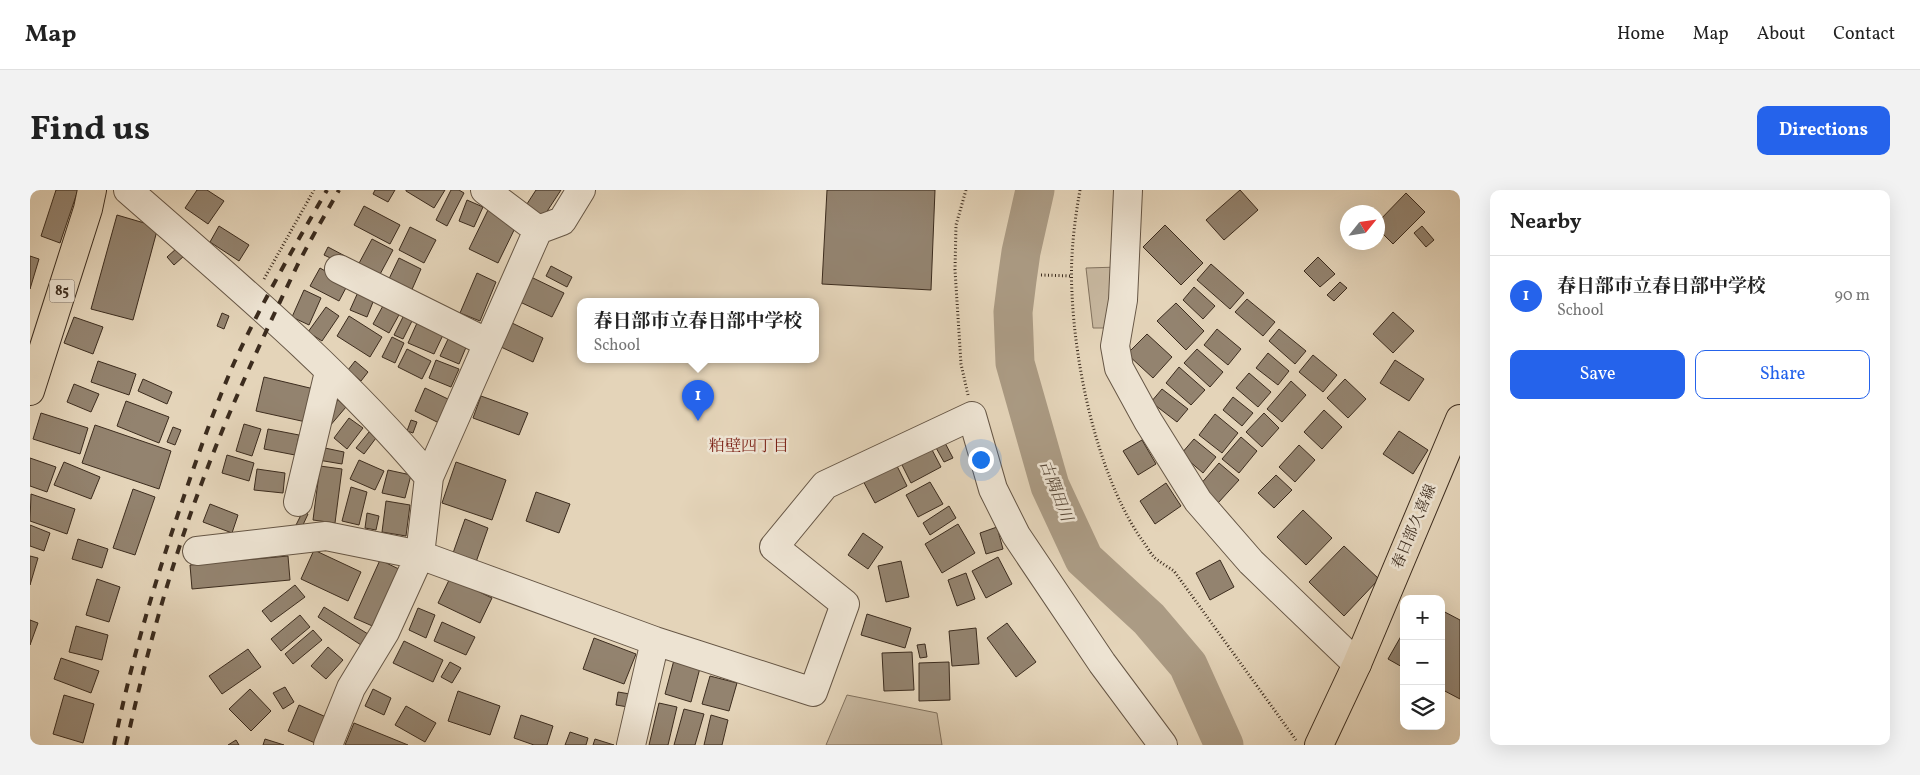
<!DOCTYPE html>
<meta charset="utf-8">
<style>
body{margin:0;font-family:Vollkorn,"Noto Serif JP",serif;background:#f2f2f2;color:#222}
.controls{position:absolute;right:15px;bottom:15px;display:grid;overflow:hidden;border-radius:10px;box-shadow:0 5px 20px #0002}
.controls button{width:45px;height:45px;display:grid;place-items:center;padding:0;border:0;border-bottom:1px solid #e0e0e0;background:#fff;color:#222;font:25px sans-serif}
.compass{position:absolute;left:1310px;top:15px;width:45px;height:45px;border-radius:50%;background:#fff;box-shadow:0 5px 20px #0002;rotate:60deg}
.you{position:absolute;left:950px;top:269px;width:18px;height:18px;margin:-12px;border:4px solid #fff;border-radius:50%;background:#1a73e8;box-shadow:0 0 0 8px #1a73e833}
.badge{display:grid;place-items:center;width:32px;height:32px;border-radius:50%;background:#2563eb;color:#fff;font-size:16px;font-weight:700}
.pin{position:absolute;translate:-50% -41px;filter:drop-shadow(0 1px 2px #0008)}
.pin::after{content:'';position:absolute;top:26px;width:18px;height:15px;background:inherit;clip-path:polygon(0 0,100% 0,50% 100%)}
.popup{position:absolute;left:547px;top:108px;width:242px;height:65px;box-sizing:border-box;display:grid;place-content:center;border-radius:10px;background:#fff;filter:drop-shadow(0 1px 4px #0005);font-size:16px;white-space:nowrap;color:#767676}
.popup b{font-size:19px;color:#222}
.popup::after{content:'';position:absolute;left:50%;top:100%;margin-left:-10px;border:10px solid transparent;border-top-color:#fff}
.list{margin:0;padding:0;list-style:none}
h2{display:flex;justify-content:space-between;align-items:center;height:65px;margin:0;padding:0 20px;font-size:21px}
h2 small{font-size:16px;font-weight:400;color:#767676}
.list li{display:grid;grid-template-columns:32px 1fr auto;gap:15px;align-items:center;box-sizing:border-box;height:80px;padding:0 20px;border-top:1px solid #e0e0e0}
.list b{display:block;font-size:19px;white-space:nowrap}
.list p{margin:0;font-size:16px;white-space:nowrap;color:#767676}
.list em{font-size:16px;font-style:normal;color:#767676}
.actions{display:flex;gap:10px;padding:15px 20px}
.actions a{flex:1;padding:11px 0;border:1px solid #2563eb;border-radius:10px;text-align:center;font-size:18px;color:#2563eb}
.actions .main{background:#2563eb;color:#fff}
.icon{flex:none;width:28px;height:28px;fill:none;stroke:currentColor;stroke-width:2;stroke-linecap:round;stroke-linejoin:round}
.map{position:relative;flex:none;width:1430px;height:555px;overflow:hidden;border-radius:10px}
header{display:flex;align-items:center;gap:30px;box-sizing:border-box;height:70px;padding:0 25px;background:#fff;border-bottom:1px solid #e0e0e0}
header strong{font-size:24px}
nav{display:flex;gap:28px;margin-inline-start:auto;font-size:18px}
.intro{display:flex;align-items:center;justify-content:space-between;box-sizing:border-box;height:120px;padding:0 30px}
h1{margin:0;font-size:35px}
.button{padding:12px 22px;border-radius:10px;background:#2563eb;color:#fff;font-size:18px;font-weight:700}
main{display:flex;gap:30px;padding:0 30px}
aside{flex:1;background:#fff;border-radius:10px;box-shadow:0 5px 20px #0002}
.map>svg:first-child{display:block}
.green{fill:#c7b79f;stroke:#82725e}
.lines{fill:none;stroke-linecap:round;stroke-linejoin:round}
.river{stroke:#ab9b84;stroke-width:39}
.building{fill:#93836f;stroke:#3c2c1e}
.minor-casing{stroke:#665645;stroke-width:30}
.major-casing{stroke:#3c2c1e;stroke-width:30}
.path{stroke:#3c2c1e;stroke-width:3;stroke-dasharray:1 2.5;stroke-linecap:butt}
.minor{stroke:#ede3d2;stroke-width:28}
.major{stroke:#e4d4b9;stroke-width:28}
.rail{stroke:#3c2c1e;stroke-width:4;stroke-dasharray:9 9;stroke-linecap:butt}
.labels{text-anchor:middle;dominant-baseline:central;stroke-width:5;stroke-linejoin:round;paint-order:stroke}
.shield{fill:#ede3d2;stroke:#716354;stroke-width:1}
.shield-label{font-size:14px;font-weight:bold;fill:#3c2c1e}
.street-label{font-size:15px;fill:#3c2c1e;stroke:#ede3d2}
.neighbourhood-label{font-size:16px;fill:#7a1f14;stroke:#ede3d2}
.water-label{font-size:16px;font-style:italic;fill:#584838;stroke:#ede3d2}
</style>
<header>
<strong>Map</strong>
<nav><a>Home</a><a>Map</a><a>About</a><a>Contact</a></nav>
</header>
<div class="intro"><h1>Find us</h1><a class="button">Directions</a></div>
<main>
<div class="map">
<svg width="1430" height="555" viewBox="0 0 1430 555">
<rect width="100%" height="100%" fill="#e4d4b9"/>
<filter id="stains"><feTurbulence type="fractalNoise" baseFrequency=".004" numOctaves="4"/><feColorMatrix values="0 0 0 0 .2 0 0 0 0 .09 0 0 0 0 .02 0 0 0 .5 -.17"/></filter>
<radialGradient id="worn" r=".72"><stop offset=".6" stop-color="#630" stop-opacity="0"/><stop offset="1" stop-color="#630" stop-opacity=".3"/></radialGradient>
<path class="green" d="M1089 77 1081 138H1063L1056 78Z
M817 505 907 523 912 555H796Z"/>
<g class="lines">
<path class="river" d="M1005 0 991 62 987 90 983 122 985 173 1020 296 1054 369 1119 429 1158 475 1194 555"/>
</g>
<path class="building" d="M26 0H48L30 53 11 46Z
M167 0H177L194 11 178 34 155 18Z
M345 0H365L358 12 343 4Z
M376 0H415L404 18 376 1Z
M421 0H429L434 3 417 36 406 30Z
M506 0H531L512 29 495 17Z
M797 0H905L901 100 792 94Z
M1210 0 1228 20 1194 50 1176 30Z
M1376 3 1395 22 1363 54 1348 39V32Z
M437 10 453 17 444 37 429 31Z
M334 16 370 35 360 54 324 35Z
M458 20 487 34 468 73 439 59Z
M87 25 128 37 103 130 61 119Z
M1135 35 1173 73 1151 95 1113 57Z
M189 36 219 55 209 71 180 52Z
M1392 36 1404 50 1396 57 1384 43Z
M380 37 406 50 394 73 369 60Z
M342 49 363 60 348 88 327 77Z
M298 57 315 66 311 73 294 65Z
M147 58 154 66 144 75 137 67Z
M0 66 9 69 0 99Z
M1288 67 1305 84 1290 97 1274 81Z
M369 68 391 79 380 104 357 93Z
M1181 74 1214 103 1200 119 1167 90Z
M521 76 542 87 537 97 516 86Z
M290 78 318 94 309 111 280 96Z
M447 83 466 92 450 131 430 123Z
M501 87 534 103 522 127 490 112Z
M1310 92 1317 98 1304 111 1297 105Z
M1164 97 1185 116 1173 129 1153 110Z
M274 100 291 108 279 135 262 127Z
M329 100 345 107 337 127 320 120Z
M1217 109 1245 132 1233 146 1205 122Z
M1146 113 1174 141 1156 160 1127 131Z
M354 114 370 123 359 143 343 134Z
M296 117 309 126 292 151 278 142Z
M1363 122 1384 141 1363 163 1343 144Z
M192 123 199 126 194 139 187 136Z
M375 123 384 127 373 149 364 145Z
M319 126 352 147 340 167 307 146Z
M44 127 73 137 63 164 34 153Z
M387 133 413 145 404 164 378 153Z
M482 133 513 148 503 172 471 157Z
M1187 139 1211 159 1198 175 1174 155Z
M1249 139 1276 161 1265 174 1239 151Z
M1117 144 1142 167 1123 188 1097 164Z
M362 147 374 153 365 173 352 167Z
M419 147 437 155 429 174 410 166Z
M377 159 401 171 392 189 368 177Z
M1167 159 1193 182 1180 197 1154 173Z
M1238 163 1259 181 1248 195 1226 178Z
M1283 165 1307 185 1293 202 1269 182Z
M406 170 429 179 421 197 399 188Z
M1365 170 1394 189 1379 211 1350 193Z
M68 171 106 184 99 205 61 192Z
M325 171 338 182 331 191 318 180Z
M1149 177 1175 200 1161 215 1136 193Z
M1219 183 1241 202 1228 217 1206 198Z
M234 187 284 199 276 232 226 221Z
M113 189 142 202 137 214 108 201Z
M1315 189 1336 209 1318 228 1297 208Z
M1261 191 1276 205 1252 232 1237 219Z
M44 194 69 204 61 222 37 212Z
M395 198 420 210 409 233 385 221Z
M1132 199 1158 219 1147 232 1121 212Z
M451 206 498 223 489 245 443 228Z
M1203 207 1223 223 1212 236 1193 220Z
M308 210 316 217 299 237 291 230Z
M96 211 139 227 129 253 87 236Z
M1294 220 1312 237 1292 259 1274 242Z
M11 223 58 238 50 264 3 249Z
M1234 223 1249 238 1232 257 1216 242Z
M1185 224 1208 243 1192 263 1169 245Z
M319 228 333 238 317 259 304 248Z
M381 230 387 232 383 243 377 241Z
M214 234 231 239 222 266 206 261Z
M65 235 141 261 129 299 52 273Z
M143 237 151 240 145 255 137 252Z
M238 239 269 245 265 265 234 259Z
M1369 241 1398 260 1383 284 1353 264Z
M339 242 346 248 334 264 326 258Z
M1211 247 1227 261 1209 283 1192 269Z
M1164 249 1186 267 1173 283 1151 264Z
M1112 250 1126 274 1108 285 1093 261Z
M914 251 923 268 914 272 905 256Z
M1269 255 1285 270 1265 292 1249 277Z
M900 256 911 277 881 293 870 271Z
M290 257 314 262 312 274 288 270Z
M197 265 224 273 219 291 192 283Z
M0 268 26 277 17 302 0 296Z
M329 270 354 281 345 300 320 289Z
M34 272 70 287 61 309 24 295Z
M426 272 476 290 462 330 412 313Z
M865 272 877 296 845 313 832 289Z
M1189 273 1209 290 1188 313 1169 296Z
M290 276 312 279 305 333 283 330Z
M227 279 255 283 253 303 224 300Z
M358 280 381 285 375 308 352 303Z
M1246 285 1262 300 1244 318 1228 303Z
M900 292 913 314 888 327 876 305Z
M1136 293 1151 316 1125 334 1110 311Z
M321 297 337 302 329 335 312 331Z
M103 299 125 307 105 365 83 358Z
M506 302 540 314 529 343 496 331Z
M1 304 45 319 37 344 0 331Z
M356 311 380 315 376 346 352 342Z
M180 314 208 325 202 343 173 332Z
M919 316 926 328 900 345 893 333Z
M1273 320 1302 348 1276 375 1247 347Z
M273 321 278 324 272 337 266 335Z
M337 323 349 326 346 340 335 338Z
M435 329 458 338 445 375 422 366Z
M928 334 945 363 912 383 895 354Z
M0 335 20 343 14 361 0 356Z
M967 337 973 359 956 364 950 343Z
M833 343 853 357 838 379 818 365Z
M48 349 78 359 72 378 42 369Z
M1314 356 1349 389 1314 426 1279 392Z
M284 360 331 382 318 411 271 389Z
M0 366 8 368 0 395Z
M258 366 260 390 162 399 160 375Z
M968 367 982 394 956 408 942 381Z
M350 370 373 381 347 438 324 428Z
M1190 370 1204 397 1180 410 1166 383Z
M871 371 879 407 856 412 848 376Z
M936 383 945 409 927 416 918 390Z
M420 388 462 408 450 433 408 413Z
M67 389 90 397 79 432 56 425Z
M265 395 275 407 241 432 232 421Z
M294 417 338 444 331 455 288 427Z
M388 418 405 425 396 448 379 440Z
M1411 420 1430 430V509L1411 499Z
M837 424 881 438 875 458 831 445Z
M270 425 280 437 251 461 241 449Z
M0 430 8 433 0 455Z
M412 432 445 447 436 465 404 451Z
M977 433 1006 472 986 487 957 448Z
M46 436 78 445 72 470 39 462Z
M946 438 949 474 922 476 919 441Z
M283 440 292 450 263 474 255 464Z
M1374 441V478L1358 469Z
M564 448 606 464 594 494 553 479Z
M374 451 413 470 403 492 363 473Z
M895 454 897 467 890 468 887 455Z
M298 457 313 470 296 489 281 476Z
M218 459 231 477 192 504 179 486Z
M882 462 884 500 854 501 852 463Z
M31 468 69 481 61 503 24 489Z
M644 470 670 478 661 512 635 504Z
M420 472 431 478 422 493 411 487Z
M919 472 920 510 889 511V473Z
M680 486 707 493 699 521 672 514Z
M255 497 264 512 253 519 243 503Z
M220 499 241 521 221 541 199 519Z
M343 499 361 508 354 525 335 516Z
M428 501 470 516 460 545 418 531Z
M588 502 600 504 598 517 586 515Z
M34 505 64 514 53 553 23 544Z
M629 513 647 517 638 555H619Z
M269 515 296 527 285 553 258 541Z
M376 516 406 533 395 552 365 535Z
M654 519 674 524 665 555H644Z
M491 525 523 536 517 555H504L484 548Z
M681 525 698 530 692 555H674Z
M324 533 378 555H315Z
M540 542 558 548 556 555H535Z
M235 549 254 555H233Z
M565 549 584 555H563Z
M206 550 209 555H198Z"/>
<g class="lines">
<defs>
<path id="minor" d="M98 0C202 91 310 181 399 287
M455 0 508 40
M1098 0 1093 110 1085 156 1089 178 1118 231 1168 311 1221 372 1327 474
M309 79 458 153
M268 312 299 182
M167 361 296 346 390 365 625 451 783 502 815 414 744 357 795 295 942 226 963 299 986 345 1072 473 1133 555
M298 555 321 498 355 442 390 365 399 287 508 40 532 31 551 0
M601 555 625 451"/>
<path id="major" d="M0 201 58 19 62 0
M1289 555 1327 474 1430 229"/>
</defs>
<use href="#minor" class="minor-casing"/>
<use href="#major" class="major-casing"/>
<path class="path" d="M936 0 926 35 925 80 931 174 938 205
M1050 0C1044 34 1040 68 1042 103 1045 178 1068 287 1112 350 1116 355 1120 363 1125 368 1131 373 1138 377 1144 381L1266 550
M1011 85 1042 86
M234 89 284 0"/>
<use href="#minor" class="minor"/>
<use href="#major" class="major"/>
<path class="rail" d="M84 555C99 481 120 408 144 336 162 282 181 226 204 173 231 114 264 57 297 0
M96 555C116 464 141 374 174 287 201 215 234 145 267 76 280 50 295 25 309 0"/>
</g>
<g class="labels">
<rect class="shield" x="19.5" y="89.5" width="25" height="23" rx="4"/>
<g class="shield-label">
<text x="32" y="101">85</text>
</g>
<g class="street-label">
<text transform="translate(1385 337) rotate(-67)">春日部久喜線</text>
</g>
<g class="neighbourhood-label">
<text x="719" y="257">粕壁四丁目</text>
</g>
<g class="water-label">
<text transform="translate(1025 301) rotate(69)">古隅田川</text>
</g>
</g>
<rect width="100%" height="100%" filter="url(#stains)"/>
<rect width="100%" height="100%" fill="url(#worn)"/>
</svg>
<div class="controls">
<button>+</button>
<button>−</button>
<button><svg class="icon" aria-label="layers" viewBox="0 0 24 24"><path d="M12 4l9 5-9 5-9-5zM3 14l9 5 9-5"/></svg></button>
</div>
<svg class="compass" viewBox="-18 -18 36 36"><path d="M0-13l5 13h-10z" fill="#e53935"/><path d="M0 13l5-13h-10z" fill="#767676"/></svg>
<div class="you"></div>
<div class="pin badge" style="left:668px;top:231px">1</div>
<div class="popup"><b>春日部市立春日部中学校</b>School</div>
</div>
<aside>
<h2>Nearby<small></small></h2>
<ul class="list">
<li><span class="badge">1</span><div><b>春日部市立春日部中学校</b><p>School</p></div><em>90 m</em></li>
</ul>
<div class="actions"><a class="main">Save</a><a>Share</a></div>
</aside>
</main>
